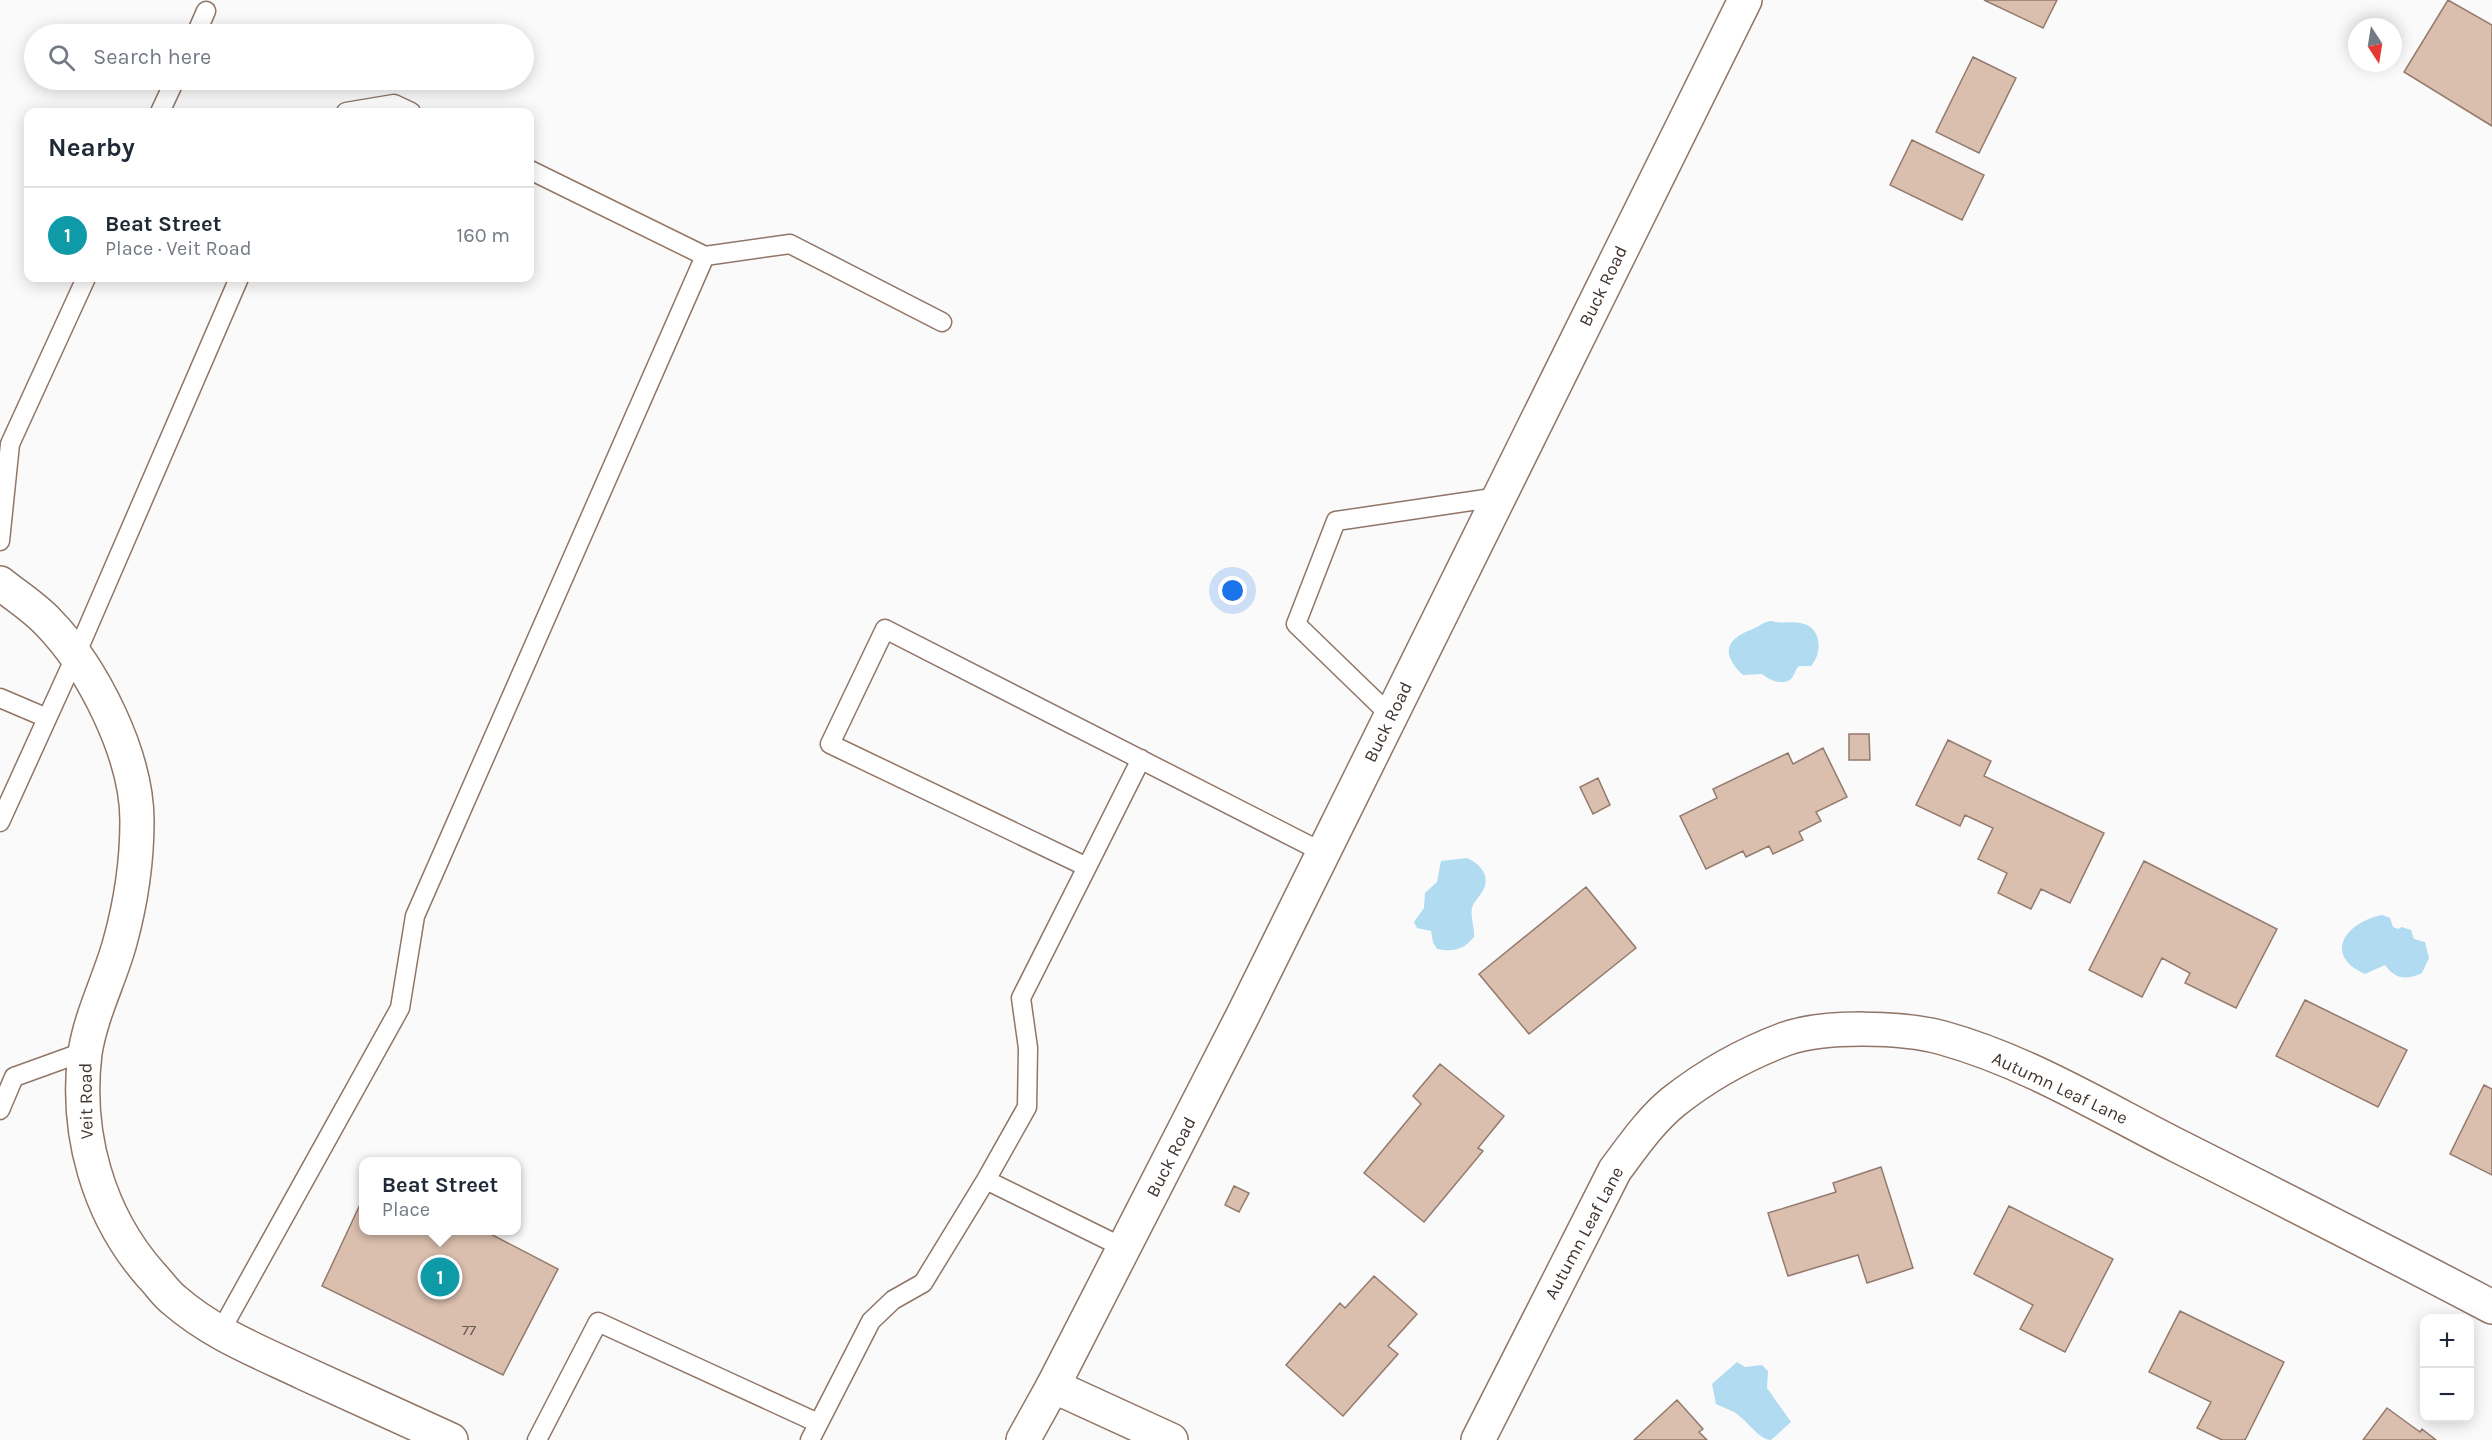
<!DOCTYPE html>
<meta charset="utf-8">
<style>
body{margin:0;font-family:Karla,sans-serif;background:#f2f2f3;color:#1f2937}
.controls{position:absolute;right:18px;bottom:18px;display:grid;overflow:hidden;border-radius:12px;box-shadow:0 3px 15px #0003}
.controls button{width:54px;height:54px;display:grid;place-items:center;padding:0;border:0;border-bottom:2px solid #e0e1e3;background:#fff;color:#1f2937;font:30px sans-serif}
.compass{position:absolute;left:2348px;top:18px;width:54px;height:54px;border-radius:50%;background:#fff;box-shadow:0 3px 15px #0003;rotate:168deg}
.you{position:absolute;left:1233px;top:591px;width:21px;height:21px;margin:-15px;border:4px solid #fff;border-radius:50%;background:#1a73e8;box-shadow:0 0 0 9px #1a73e833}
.badge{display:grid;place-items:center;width:39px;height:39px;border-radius:50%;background:#111827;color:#fff;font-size:20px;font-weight:700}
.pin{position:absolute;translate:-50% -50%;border:3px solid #fff;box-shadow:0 2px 6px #0006}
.popup{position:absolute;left:359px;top:1157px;width:162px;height:78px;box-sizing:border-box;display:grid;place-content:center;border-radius:12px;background:#fff;filter:drop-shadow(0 2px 4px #0005);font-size:20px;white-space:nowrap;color:#747a83}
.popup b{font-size:22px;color:#1f2937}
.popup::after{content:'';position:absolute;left:50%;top:100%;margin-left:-12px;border:12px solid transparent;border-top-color:#fff}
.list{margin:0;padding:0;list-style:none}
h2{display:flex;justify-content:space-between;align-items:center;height:78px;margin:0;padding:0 24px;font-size:26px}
h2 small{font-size:20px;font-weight:400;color:#747a83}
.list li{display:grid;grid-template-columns:39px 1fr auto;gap:18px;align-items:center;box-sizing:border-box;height:96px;padding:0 24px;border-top:2px solid #e0e1e3}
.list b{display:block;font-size:22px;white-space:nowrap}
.list p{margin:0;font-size:20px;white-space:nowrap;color:#747a83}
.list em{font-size:20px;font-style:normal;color:#747a83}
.icon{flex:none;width:33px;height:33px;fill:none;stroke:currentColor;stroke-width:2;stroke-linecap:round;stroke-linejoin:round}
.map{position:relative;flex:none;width:2492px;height:1440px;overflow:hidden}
.search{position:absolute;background:#fff;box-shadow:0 3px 15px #0003;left:24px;top:24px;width:510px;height:66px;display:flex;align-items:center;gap:15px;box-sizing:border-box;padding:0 21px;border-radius:33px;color:#747a83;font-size:22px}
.panel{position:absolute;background:#fff;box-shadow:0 3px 15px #0003;left:24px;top:108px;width:510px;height:174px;border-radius:12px}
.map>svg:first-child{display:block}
.water{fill:#b0dbf0}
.building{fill:#dabeae;stroke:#947a6c;stroke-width:1.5}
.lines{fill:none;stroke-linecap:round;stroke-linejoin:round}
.service-casing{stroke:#8f7667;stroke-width:21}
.minor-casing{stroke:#8f7667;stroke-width:36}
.tertiary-casing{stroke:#8f7667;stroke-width:36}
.service{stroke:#fff;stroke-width:18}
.minor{stroke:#fff;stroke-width:33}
.tertiary{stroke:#fff;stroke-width:33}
.labels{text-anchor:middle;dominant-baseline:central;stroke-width:4.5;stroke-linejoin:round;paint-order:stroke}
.number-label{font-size:15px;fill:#66574f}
.street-label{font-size:18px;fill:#40352f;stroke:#fff}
</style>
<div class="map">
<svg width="2492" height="1440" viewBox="0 0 2492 1440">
<rect width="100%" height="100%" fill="#fafafa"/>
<path class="water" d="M1771 621C1782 624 1790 621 1800 623 1822 626 1823 653 1811 666H1799C1795 670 1794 676 1791 679 1782 686 1769 680 1762 674L1743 675C1720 653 1726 639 1753 629 1760 626 1763 622 1771 621Z
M1467 858C1480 864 1492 876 1482 892 1479 897 1473 903 1472 908 1470 917 1475 928 1474 937 1463 950 1454 952 1437 949L1433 942 1431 931 1417 928 1414 922 1424 908 1425 893 1437 882 1441 861Z
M2382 915 2390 918 2393 927 2398 929 2402 927 2411 930 2414 939 2425 942 2429 958 2422 973C2407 980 2396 980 2385 965L2365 974C2322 955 2346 922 2382 915Z
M1737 1362 1745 1367 1762 1365 1768 1371 1767 1388 1791 1422 1771 1440C1759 1440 1746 1419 1734 1412 1728 1409 1722 1407 1716 1404L1712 1384Z"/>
<path class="building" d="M1984 0H2057L2043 28Z
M2448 0 2492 25V126L2404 72Z
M1973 57 2016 78 1979 153 1936 132Z
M1912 140 1984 175 1962 220 1890 185Z
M1849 734H1869L1870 760H1849Z
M1948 740 1991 761 1984 776 2104 833 2070 903 2041 889 2031 909 1998 893 2007 873 1978 859 1993 828 1965 815 1960 826 1916 805Z
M1823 748 1847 797 1816 812 1821 821 1799 832 1803 840 1773 854 1769 846 1746 857 1743 851 1706 869 1680 816 1717 798 1713 789 1788 753 1793 764Z
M1598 778 1610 805 1593 814 1580 787Z
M2144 861 2277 929 2236 1008 2185 983 2190 973 2162 958 2142 997 2089 970Z
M1586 887 1636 948 1529 1034 1479 974Z
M2305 1000 2407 1050 2378 1107 2276 1056Z
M1440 1064 1504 1116 1478 1148 1483 1151 1424 1222 1364 1173 1421 1104 1413 1096Z
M2484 1085 2492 1089V1175L2450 1154Z
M1881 1167 1913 1268 1867 1283 1858 1255 1788 1276 1768 1213 1836 1192 1833 1183Z
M1234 1186 1249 1193 1239 1212 1225 1205Z
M364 1196V1230H483L558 1269 503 1375 322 1286Z
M2009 1206 2113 1259 2065 1352 2020 1329 2033 1305 1974 1274Z
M1374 1276 1417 1314 1388 1346 1398 1354 1343 1416 1286 1365 1340 1303 1345 1308Z
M2180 1311 2284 1362 2245 1440H2222L2197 1428 2211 1402 2149 1372Z
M1677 1400 1703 1429 1699 1432 1707 1440H1634Z
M2387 1408 2420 1432 2422 1429 2436 1440H2363Z"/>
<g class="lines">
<defs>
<path id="service" d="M196 34 206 11
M160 112 175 80
M346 112 394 104 411 112
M705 256 790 244 942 322
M0 541 10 444 86 278
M0 698 47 718
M1391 716 1296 624 1336 521 1499 497
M1141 759 1087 867 830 744 885 629 1324 853
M0 822 75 657 239 278
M1087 867 1021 998 1028 1048 1027 1107 986 1180 1124 1248
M0 1110 14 1077 86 1051
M219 1334 400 1008 415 916 705 256 530 170
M537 1440 598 1322 818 1423
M810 1440 871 1321 893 1300 923 1283 986 1180"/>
<path id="minor" d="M0 583C16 596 34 607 48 622 93 668 137 755 137 821 137 862 131 902 120 942 110 979 91 1014 85 1053 75 1133 98 1215 151 1275 159 1283 165 1293 174 1300 213 1334 258 1351 304 1373 353 1395 402 1418 451 1440
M1053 1386 1171 1440
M1478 1440 1615 1170C1633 1146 1650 1121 1673 1102 1707 1075 1745 1054 1785 1039 1825 1025 1903 1027 1943 1038 2026 1061 2101 1107 2178 1146 2283 1199 2388 1252 2492 1307"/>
<path id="tertiary" d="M1023 1440 1053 1386 1243 1015 1745 0"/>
</defs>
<use href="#service" class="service-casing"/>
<use href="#minor" class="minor-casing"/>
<use href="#tertiary" class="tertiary-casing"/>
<use href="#service" class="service"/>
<use href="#minor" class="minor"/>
<use href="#tertiary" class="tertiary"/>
</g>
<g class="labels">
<g class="number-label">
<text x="469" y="1330">77</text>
</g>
<g class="street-label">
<text transform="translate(1603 286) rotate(-64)">Buck Road</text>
<text transform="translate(1388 722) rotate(-64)">Buck Road</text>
<text transform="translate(2060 1088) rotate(25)">Autumn Leaf Lane</text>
<text transform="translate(86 1101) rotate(-91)">Veit Road</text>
<text transform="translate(1171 1157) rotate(-63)">Buck Road</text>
<text transform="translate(1584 1233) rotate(-62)">Autumn Leaf Lane</text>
</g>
</g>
</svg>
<div class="controls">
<button>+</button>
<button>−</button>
</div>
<svg class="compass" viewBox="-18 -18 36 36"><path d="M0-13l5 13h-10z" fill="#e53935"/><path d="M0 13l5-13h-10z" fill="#747a83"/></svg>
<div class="you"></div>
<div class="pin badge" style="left:440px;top:1277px;background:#0f9aa8">1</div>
<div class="popup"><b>Beat Street</b>Place</div>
<div class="search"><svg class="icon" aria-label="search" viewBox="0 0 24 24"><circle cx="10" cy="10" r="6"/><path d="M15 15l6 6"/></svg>Search here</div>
<section class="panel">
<h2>Nearby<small></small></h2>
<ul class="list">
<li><span class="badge" style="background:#0f9aa8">1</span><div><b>Beat Street</b><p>Place · Veit Road</p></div><em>160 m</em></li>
</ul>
</section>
</div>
